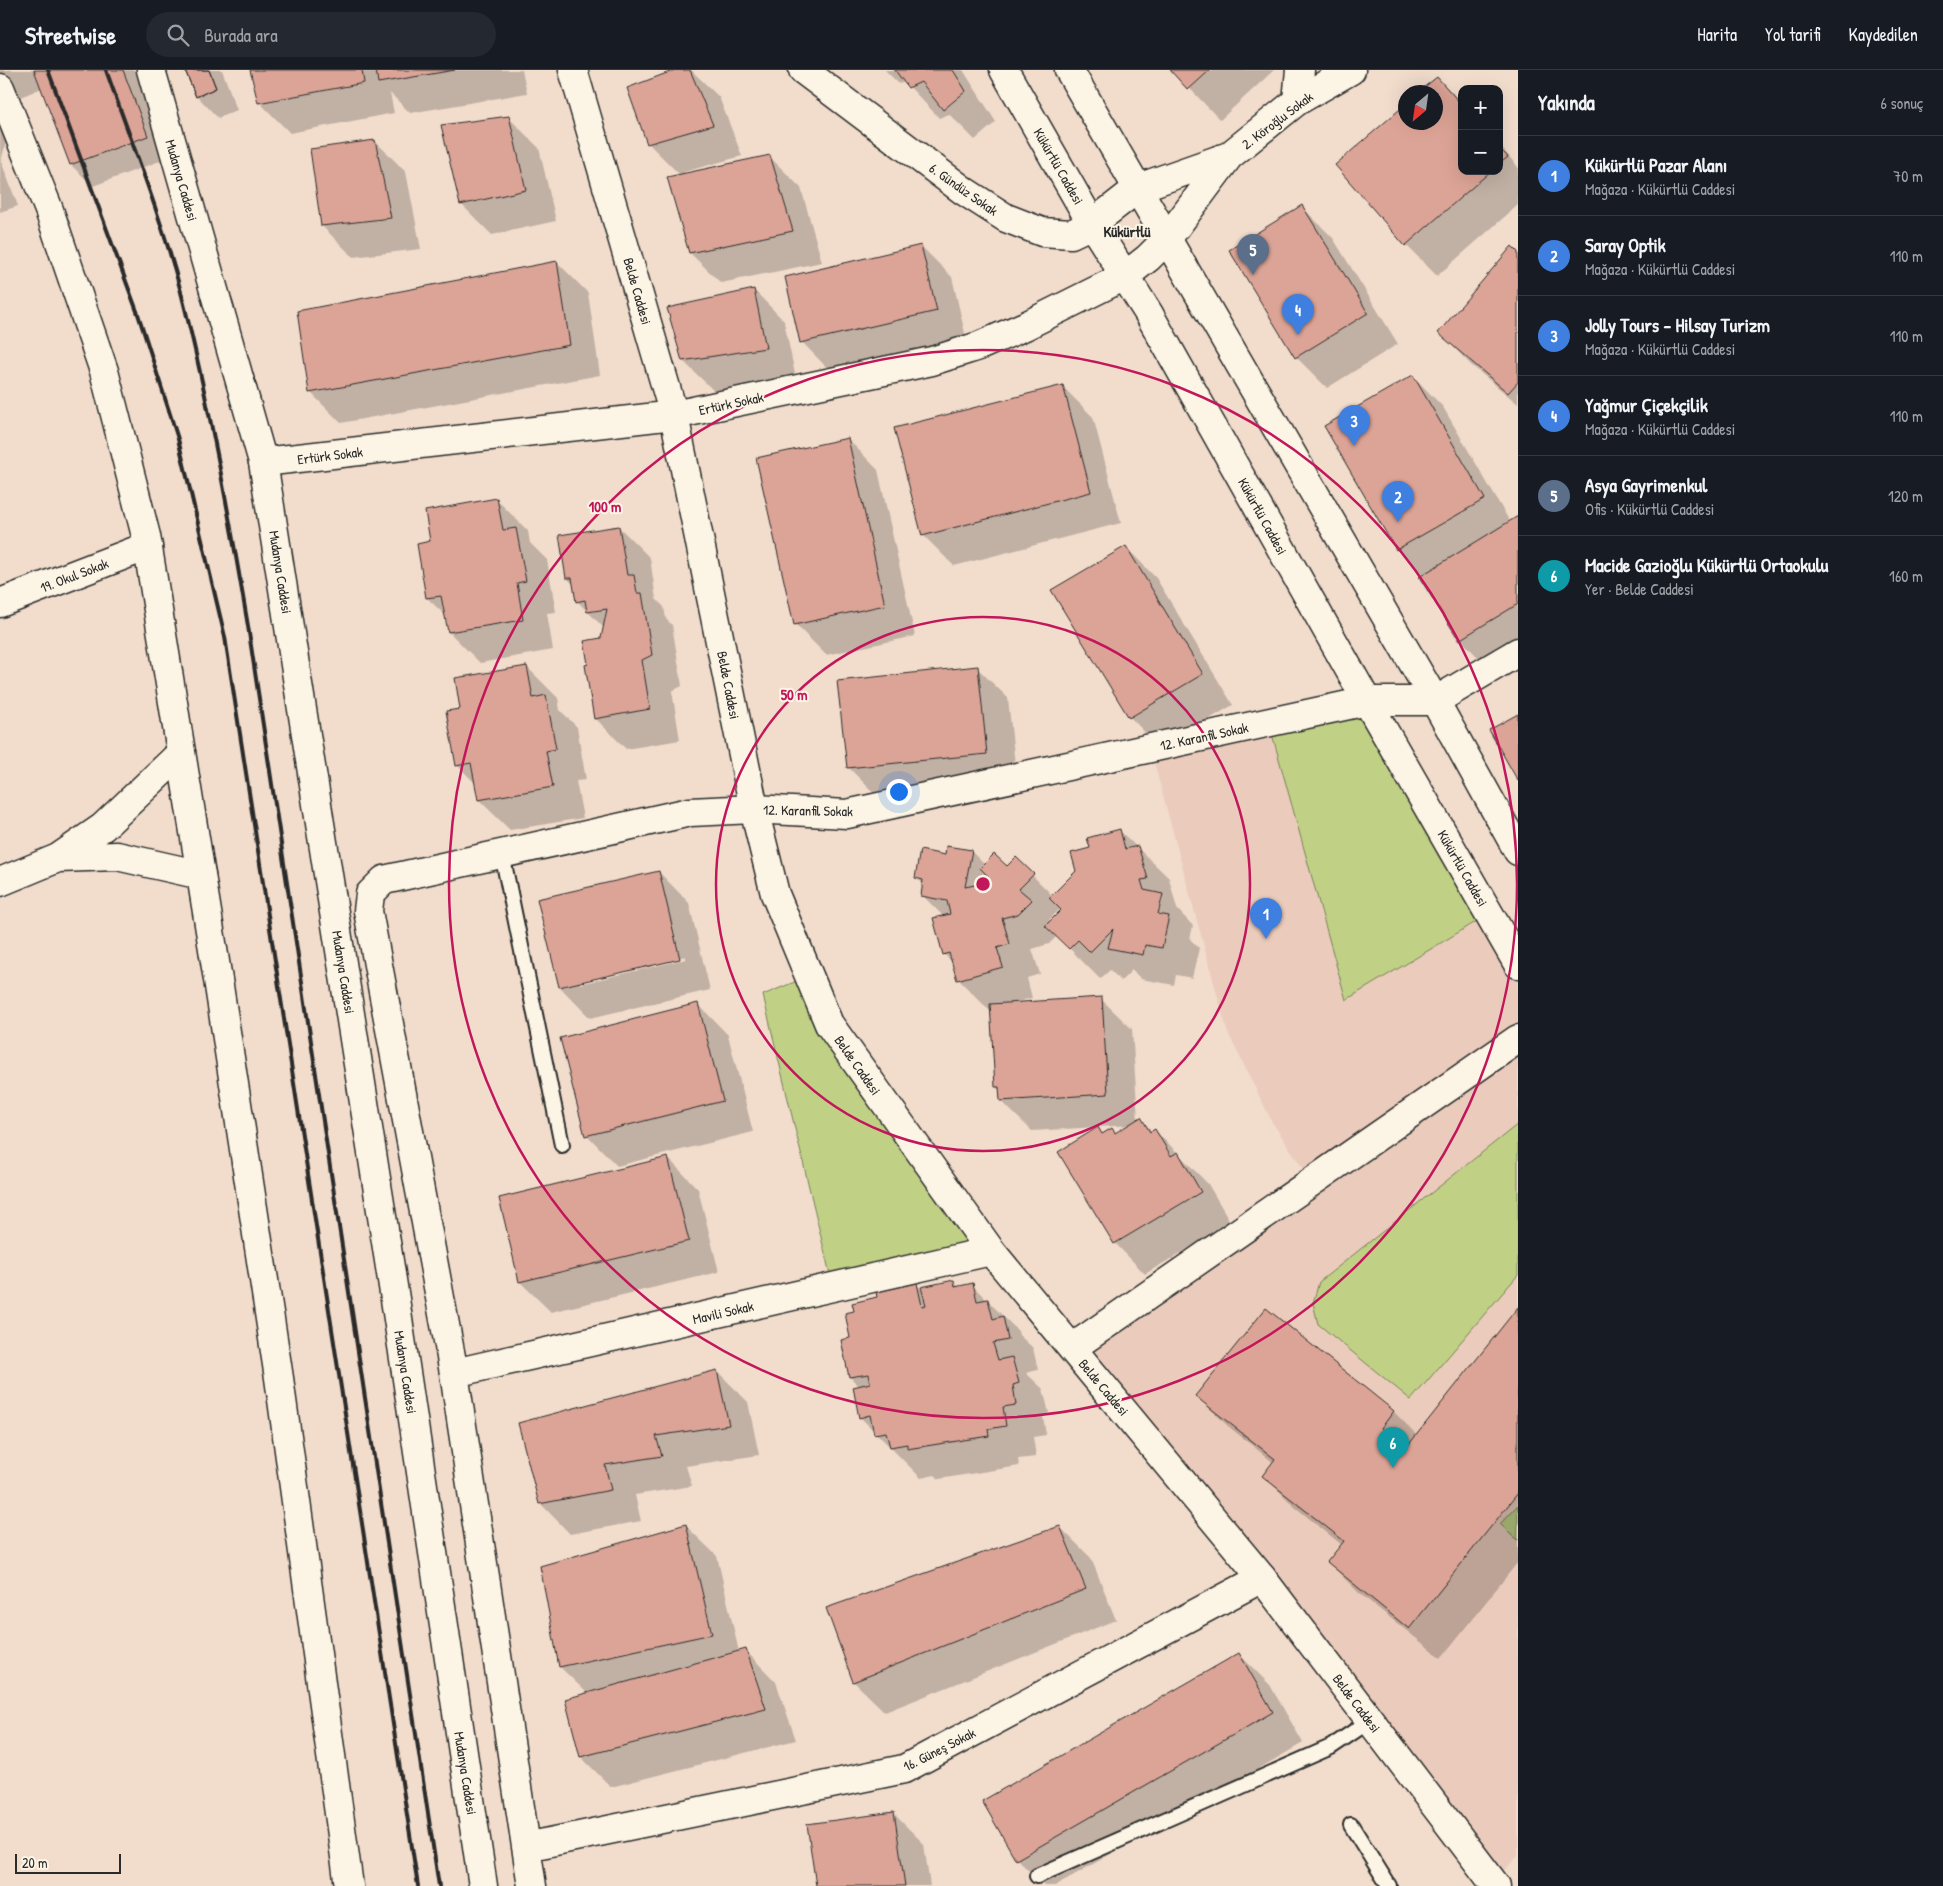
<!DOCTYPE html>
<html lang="tr">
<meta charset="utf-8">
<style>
body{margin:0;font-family:"Patrick Hand",sans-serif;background:#242831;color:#f1f3f6}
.controls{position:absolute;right:15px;top:15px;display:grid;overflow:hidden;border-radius:10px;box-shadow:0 5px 20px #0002}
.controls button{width:45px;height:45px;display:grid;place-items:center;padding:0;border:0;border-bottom:1px solid #363941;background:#171b24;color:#f1f3f6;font:25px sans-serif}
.compass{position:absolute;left:1398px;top:15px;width:45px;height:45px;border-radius:50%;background:#171b24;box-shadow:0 5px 20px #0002;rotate:209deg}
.scale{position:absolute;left:15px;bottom:12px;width:106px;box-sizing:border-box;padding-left:5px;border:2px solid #2b2b2b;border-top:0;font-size:14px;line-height:18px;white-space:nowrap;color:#2b2b2b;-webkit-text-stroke:4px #fcf5e5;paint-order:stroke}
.you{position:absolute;left:898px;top:721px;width:18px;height:18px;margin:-12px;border:4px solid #fff;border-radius:50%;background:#1a73e8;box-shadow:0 0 0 8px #1a73e833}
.badge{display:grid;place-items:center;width:32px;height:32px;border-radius:50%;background:#98999b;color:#fff;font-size:16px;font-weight:700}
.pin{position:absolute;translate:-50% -41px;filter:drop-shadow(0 1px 2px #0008)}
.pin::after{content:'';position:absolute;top:26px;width:18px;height:15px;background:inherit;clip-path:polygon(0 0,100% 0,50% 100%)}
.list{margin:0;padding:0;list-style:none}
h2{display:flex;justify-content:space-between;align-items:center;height:65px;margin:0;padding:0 20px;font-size:21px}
h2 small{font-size:16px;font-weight:400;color:#9ea1a6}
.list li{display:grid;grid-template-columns:32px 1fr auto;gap:15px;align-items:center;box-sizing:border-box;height:80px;padding:0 20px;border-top:1px solid #363941}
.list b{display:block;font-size:19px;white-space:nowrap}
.list p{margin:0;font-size:16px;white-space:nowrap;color:#9ea1a6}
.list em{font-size:16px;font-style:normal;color:#9ea1a6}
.icon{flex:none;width:28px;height:28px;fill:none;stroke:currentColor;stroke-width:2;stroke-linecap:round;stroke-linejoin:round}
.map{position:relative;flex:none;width:1518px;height:1816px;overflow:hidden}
header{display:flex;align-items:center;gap:30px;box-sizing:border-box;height:70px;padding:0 25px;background:#171b24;border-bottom:1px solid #363941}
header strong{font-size:24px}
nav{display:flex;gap:28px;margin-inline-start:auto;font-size:18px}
.search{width:350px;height:45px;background:#242831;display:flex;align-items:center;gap:12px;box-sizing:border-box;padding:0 18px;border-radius:28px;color:#9ea1a6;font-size:19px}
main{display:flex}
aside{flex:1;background:#171b24}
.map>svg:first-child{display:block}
.built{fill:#ebccbc}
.green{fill:#c0d186;stroke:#767e58}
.shadow{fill:#0003;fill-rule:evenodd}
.building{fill:#dca496;stroke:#2b2b2b}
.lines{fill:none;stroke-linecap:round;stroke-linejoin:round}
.service-casing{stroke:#2b2b2b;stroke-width:18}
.minor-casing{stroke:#2b2b2b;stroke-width:31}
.tertiary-casing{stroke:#2b2b2b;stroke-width:31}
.secondary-casing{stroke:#2b2b2b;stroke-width:31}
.primary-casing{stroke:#2b2b2b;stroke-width:31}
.trunk-casing{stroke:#2b2b2b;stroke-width:31}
.service{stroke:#fcf5e5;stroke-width:14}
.minor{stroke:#fcf5e5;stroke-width:28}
.tertiary{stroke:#fcf5e5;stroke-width:28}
.secondary{stroke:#fcf5e5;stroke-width:28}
.primary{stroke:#fcf5e5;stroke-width:28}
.trunk{stroke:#fcf5e5;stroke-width:28}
.rail{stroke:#2b2b2b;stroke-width:4}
.ring{fill:none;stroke:#c2185b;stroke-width:2.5}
.labels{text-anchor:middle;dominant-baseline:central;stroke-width:4;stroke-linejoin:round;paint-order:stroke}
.street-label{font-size:14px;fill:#2b2b2b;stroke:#fcf5e5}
.neighbourhood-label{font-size:15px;font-weight:bold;fill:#2b2b2b;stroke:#fcf5e5}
.centre{fill:#c2185b;stroke:#fcf5e5;stroke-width:2.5}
.ring-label{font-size:15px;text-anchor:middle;font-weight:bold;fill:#c2185b;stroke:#fcf5e5;stroke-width:4;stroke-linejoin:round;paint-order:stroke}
</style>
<header>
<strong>Streetwise</strong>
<div class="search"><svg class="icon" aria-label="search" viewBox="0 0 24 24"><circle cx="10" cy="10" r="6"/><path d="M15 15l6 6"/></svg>Burada ara</div>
<nav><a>Harita</a><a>Yol tarifi</a><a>Kaydedilen</a></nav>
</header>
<main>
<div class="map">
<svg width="1518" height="1816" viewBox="0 0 1518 1816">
<rect width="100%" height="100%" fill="#f2ddcd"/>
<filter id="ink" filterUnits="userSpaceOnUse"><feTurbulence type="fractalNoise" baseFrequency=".02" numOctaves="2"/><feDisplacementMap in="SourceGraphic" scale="10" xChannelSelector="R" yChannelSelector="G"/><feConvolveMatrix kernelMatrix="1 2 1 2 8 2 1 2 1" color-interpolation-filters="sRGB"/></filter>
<g filter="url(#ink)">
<path class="built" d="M1269 653 1346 929 1489 844 1518 894V1786L1493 1812 1072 1278 1312 1112 1272 1052 1227 961 1150 678Z"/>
<path class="green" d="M1367 631 1489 844 1346 930 1269 653Z
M809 906 991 1181 833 1217 763 925Z
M1518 1054V1205L1411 1330 1318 1254 1313 1233 1319 1212Z
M1518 1435V1470L1500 1454Z"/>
<path class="shadow" d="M0 0H135L168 88 93 116 71 95 42 18 18 28 1 91 18 136 0 142Z
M186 0H222L237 40 218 48 197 26Z
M251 0H522L527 23 410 43 390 23 394 43 290 63 259 32Z
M679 0H691L719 27 742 86 684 102 685 104 770 87 801 118 822 192 721 213 690 183 680 105 648 73Z
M885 0H963L996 52 975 70 949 44 939 48 905 12 899 14Z
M1172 0H1274L1220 50Z
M1437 8 1462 33V101H1499V75L1518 97V135L1437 206 1406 175 1336 95 1406 52H1436V22H1420Z
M508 47 539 78 556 151 492 165 461 134Z
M375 71 406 102 421 179 353 187 322 156 312 80Z
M1302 137 1333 168 1398 274 1327 318 1296 287 1231 181Z
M921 176 952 207 967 272 832 303 802 272Z
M1518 183V334L1470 294 1440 263Z
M557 192 588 223 600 305 341 353 310 322Z
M754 220 784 251 796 309 714 321 683 291Z
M1413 306 1443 337 1510 452 1518 447V583L1491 600 1460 569 1421 508 1423 506 1397 479Z
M1062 316 1093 347 1121 453 954 496 923 465Z
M848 369 878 400 915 566 826 585 795 554Z
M497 430 528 461 530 473 547 490 556 542 547 543 553 580 480 593 449 562 447 547 427 528 432 472Z
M619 457 650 488 656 529 664 537 666 549 672 555 682 616 672 621 680 670 626 679 595 648 590 595 602 570 604 558 577 531 574 515 567 508Z
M1126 477 1156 508 1233 635 1160 678 1130 647Z
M527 597 558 628 560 640 577 657 586 710 576 711 583 748 510 760 479 730 476 714 457 695 462 640Z
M977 598 1008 628 1017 714 879 728 848 697Z
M1119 760 1169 808 1177 839 1193 856 1190 869 1199 878 1192 908 1176 905 1174 915 1141 909 1132 900 1121 911 1110 900 1100 909 1057 866 1049 874 1032 879 1040 904 1027 908 1032 928 1013 933 1101 929 1132 959 1138 1050 1140 1049 1153 1062 1155 1060 1208 1114 1231 1153 1145 1204 1115 1173 1098 1059 1104 1065 1112 1060 1116 1064 1131 1055 1032 1061 1001 1031 1000 1021 996 1017 991 939 989 940 958 909 953 893 944 884V847L922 825 924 815 916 807 946 786 971 781 985 795 1007 798 1016 789 1053 826 1077 802 1091 779ZM1061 838 1063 840 1051 852 1049 850Z
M659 802 689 833 710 920 590 948 560 917ZM686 886V889L580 914V911Z
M698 934 728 965 753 1062 617 1096 587 1065Z
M668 1088 698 1119 719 1202 551 1242 520 1212 500 1129Z
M953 1211 960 1218 972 1215 1018 1261 1019 1265 1033 1278 1038 1300 1026 1303 1043 1319 1049 1343 1043 1346 1046 1365 1033 1367 1036 1387 1018 1389 1019 1396 939 1409 935 1405 921 1408 860 1347V1317L850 1307 852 1269 856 1242 879 1228 916 1214 924 1222Z
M1266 1239 1394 1342 1417 1365 1518 1239V1492L1441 1588 1359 1523 1328 1492 1342 1475 1295 1437 1264 1406 1274 1393 1228 1356 1197 1326Z
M717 1301 748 1332 759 1385 686 1396 692 1416 635 1425 641 1451 570 1464 540 1433Z
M686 1456 717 1486 739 1582 746 1581 776 1612 796 1670 611 1717 581 1687 588 1624 560 1597Z
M1060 1457 1091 1488 1116 1550 885 1642 854 1612Z
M1239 1584 1270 1615 1303 1673 1055 1816H1044L1017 1789Z
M893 1743 924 1774 930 1816H817Z"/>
<path class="building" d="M34 0H123L148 66 70 95Z
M185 0H209L216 18 196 27Z
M185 0H209L216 18 196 27Z
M250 0H362L364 13 258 33Z
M376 0H455L378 13Z
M675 0H690L713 55 647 74 627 18Z
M895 0H953L966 21 943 40 921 12 908 18Z
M1170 0H1210L1188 20Z
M1437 7 1462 35V101H1491L1405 176 1335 95 1406 34V52H1436V22H1418Z
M509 46 526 120 460 135 441 55Z
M375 70 391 148 321 156 310 79Z
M1499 78 1508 87 1499 94Z
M770 85 793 161 689 183 667 107Z
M1302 135 1368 243 1295 288 1229 180Z
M921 175 937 241 800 273 785 207Z
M1512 176 1518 182V312L1508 323 1438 263Z
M557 191 570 275 309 323 297 241Z
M754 219 766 278 682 291 667 238Z
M1413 305 1485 429 1396 480 1324 356Z
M1063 315 1091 422 922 466 894 358Z
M848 368 885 535 794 555 756 388Z
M497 428 503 460 516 458 526 511 517 513 523 550 448 562 441 526 426 528 417 474 430 471 425 441Z
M1518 446V534L1459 570 1419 507Z
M619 456 627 505H634L637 523H642L652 585 642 590 650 639 594 649 585 595 588 594 584 571 601 568 607 539 587 542 585 530 576 532 572 508H566L559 465Z
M1126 476 1203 604 1129 648 1051 520Z
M527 596 533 628 546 625 556 679 546 681 553 717 478 730 471 693 456 696 446 641 460 639 455 608Z
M978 596 987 684 847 698 837 611Z
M1518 644V711L1489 660Z
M1120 759 1125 779 1138 776 1148 809 1141 810 1144 820 1163 824 1158 844 1169 846 1162 878 1145 875 1143 885 1108 878 1113 859 1090 882 1078 870 1069 879 1045 856 1061 840 1049 828 1076 801 1071 783 1090 778 1087 768Z
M946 776 972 780 965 817 980 814 988 806 980 798 994 784 1007 796 1016 787 1034 804 1019 819 1032 830 1018 844 1002 848 1010 874 997 878 1003 897 957 910 949 883 943 885 933 848 950 844 947 831 921 826 923 810 915 808 920 780 945 785Z
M659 801 680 889 559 917 537 829Z
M1102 927 1108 1024 1000 1031 999 1017H995L990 934Z
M698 933 723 1031 585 1066 560 968Z
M1141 1047 1150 1062 1155 1059 1171 1086 1178 1082 1201 1122 1114 1174 1058 1082 1098 1057 1102 1064 1112 1058 1115 1063Z
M668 1087 689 1171 519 1212 499 1128Z
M954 1210 955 1217 973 1213 977 1231 988 1229 993 1249 1003 1246 1008 1270 993 1273 998 1290 1012 1287 1019 1313 1013 1315 1016 1335 1003 1337 1006 1356 988 1359 989 1366 907 1379V1374L890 1377 886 1362 874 1364 870 1345 859 1348 853 1317 870 1313 869 1304 849 1307 841 1270 850 1268 845 1243 854 1241 852 1233 877 1227 876 1222 917 1213 922 1236 926 1235 921 1217Z
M1518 1237V1423L1409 1559 1327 1492 1344 1471 1262 1406 1275 1389 1195 1326 1266 1238 1394 1341 1381 1358 1406 1378Z
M717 1300 729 1355 656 1366 662 1386 605 1395 611 1420 539 1434 518 1353Z
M686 1454 712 1564 559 1597 540 1496Z
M1060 1456 1086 1519 853 1612 826 1538Z
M746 1579 766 1639 580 1687 565 1629Z
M1239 1583 1273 1642 1016 1790 982 1731Z
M894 1742 905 1816H816L807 1754Z"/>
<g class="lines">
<defs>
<path id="service" d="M502 784 562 1075
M1351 1755 1389 1816
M1037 1806 1331 1677 1371 1650"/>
<path id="minor" d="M803 0 964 121 1006 148 1042 162 1071 164 1092 154 1138 118 1229 86
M1125 206 1148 188 1167 169 1229 86 1297 31 1351 0
M0 533 148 476
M1072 1278 1518 969
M454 1303 991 1181
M526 1777 904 1699 1262 1508
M532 1816 454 1303 368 841 370 824 384 810 690 742 754 739 847 744 1367 631H1435L1518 582"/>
<path id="tertiary" d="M573 0 674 345 754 739 775 824 829 954 991 1181 1262 1508 1496 1816
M1297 31 1300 0
M263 392 674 345 932 291 979 276 1025 256 1125 206"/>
<path id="secondary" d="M58 788 103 757 181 683
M0 812 58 788 117 786 201 805"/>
<path id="primary" d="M1004 0 1092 154 1149 244 1367 631 1518 894
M1069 0 1435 631 1518 781"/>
<path id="trunk" d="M151 0 263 392 395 1229 483 1816
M0 18 49 140 104 301 146 466 219 916 279 1308 349 1816"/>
</defs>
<use href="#service" class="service-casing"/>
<use href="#minor" class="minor-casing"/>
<use href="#tertiary" class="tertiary-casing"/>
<use href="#secondary" class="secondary-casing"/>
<use href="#primary" class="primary-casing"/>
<use href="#trunk" class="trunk-casing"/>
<use href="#service" class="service"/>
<use href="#minor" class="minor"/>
<use href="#tertiary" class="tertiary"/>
<use href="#secondary" class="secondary"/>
<use href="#primary" class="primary"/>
<use href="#trunk" class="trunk"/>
<path class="rail" d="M48 0 138 244 178 369 225 567 418 1816
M106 0C132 73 161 147 181 222 209 332 229 444 248 556L439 1816"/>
</g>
</g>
<g class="ring">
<circle cx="983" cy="814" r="267"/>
<circle cx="983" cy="814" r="534"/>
</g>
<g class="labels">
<g class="street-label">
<text transform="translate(1277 50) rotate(-37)">2. Köroğlu Sokak</text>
<text transform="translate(1059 96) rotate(60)">Kükürtlü Caddesi</text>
<text transform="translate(182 110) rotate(74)">Mudanya Caddesi</text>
<text transform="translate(964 119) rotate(35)">6. Gündüz Sokak</text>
<text transform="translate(638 221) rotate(74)">Belde Caddesi</text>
<text transform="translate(731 333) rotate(-12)">Ertürk Sokak</text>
<text transform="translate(330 385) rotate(-7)">Ertürk Sokak</text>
<text transform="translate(1263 446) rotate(61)">Kükürtlü Caddesi</text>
<text transform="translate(281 502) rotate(81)">Mudanya Caddesi</text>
<text transform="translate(74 505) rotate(-21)">19. Okul Sokak</text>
<text transform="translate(729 615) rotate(79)">Belde Caddesi</text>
<text transform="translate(1204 666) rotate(-12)">12. Karanfil Sokak</text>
<text transform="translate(808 740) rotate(1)">12. Karanfil Sokak</text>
<text transform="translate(1463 798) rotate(60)">Kükürtlü Caddesi</text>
<text transform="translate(344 902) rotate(81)">Mudanya Caddesi</text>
<text transform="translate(858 995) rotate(55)">Belde Caddesi</text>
<text transform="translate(723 1242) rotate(-13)">Mavili Sokak</text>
<text transform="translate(406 1302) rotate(81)">Mudanya Caddesi</text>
<text transform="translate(1104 1317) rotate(50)">Belde Caddesi</text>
<text transform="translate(1357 1633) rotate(53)">Belde Caddesi</text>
<text transform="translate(939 1679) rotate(-27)">16. Güneş Sokak</text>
<text transform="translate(466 1703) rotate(81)">Mudanya Caddesi</text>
</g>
<g class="neighbourhood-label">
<text x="1127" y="161">Kükürtlü</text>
</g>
</g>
<circle cx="983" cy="814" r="8" class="centre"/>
<g class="ring-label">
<text x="605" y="442">100 m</text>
<text x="794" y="630">50 m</text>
</g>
</svg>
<div class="controls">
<button>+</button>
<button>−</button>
</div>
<svg class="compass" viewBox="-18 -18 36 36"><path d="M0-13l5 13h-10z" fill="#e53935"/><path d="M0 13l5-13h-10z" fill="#9ea1a6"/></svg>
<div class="scale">20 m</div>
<div class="you"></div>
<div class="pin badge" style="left:1266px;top:869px;background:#3f7fe0">1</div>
<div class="pin badge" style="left:1398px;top:452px;background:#3f7fe0">2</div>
<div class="pin badge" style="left:1354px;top:376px;background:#3f7fe0">3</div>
<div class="pin badge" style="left:1298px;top:265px;background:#3f7fe0">4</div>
<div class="pin badge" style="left:1253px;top:205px;background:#5c6f8a">5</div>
<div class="pin badge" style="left:1393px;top:1398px;background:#0f9aa8">6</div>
</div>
<aside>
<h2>Yakında<small>6 sonuç</small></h2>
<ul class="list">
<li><span class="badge" style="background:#3f7fe0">1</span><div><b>Kükürtlü Pazar Alanı</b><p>Mağaza · Kükürtlü Caddesi</p></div><em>70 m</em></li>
<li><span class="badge" style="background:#3f7fe0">2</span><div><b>Saray Optik</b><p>Mağaza · Kükürtlü Caddesi</p></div><em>110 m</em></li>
<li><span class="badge" style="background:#3f7fe0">3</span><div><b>Jolly Tours - Hilsay Turizm</b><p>Mağaza · Kükürtlü Caddesi</p></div><em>110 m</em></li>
<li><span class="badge" style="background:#3f7fe0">4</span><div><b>Yağmur Çiçekçilik</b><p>Mağaza · Kükürtlü Caddesi</p></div><em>110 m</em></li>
<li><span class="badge" style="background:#5c6f8a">5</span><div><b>Asya Gayrimenkul</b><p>Ofis · Kükürtlü Caddesi</p></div><em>120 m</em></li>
<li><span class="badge" style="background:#0f9aa8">6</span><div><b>Macide Gazioğlu Kükürtlü Ortaokulu</b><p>Yer · Belde Caddesi</p></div><em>160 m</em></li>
</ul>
</aside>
</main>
